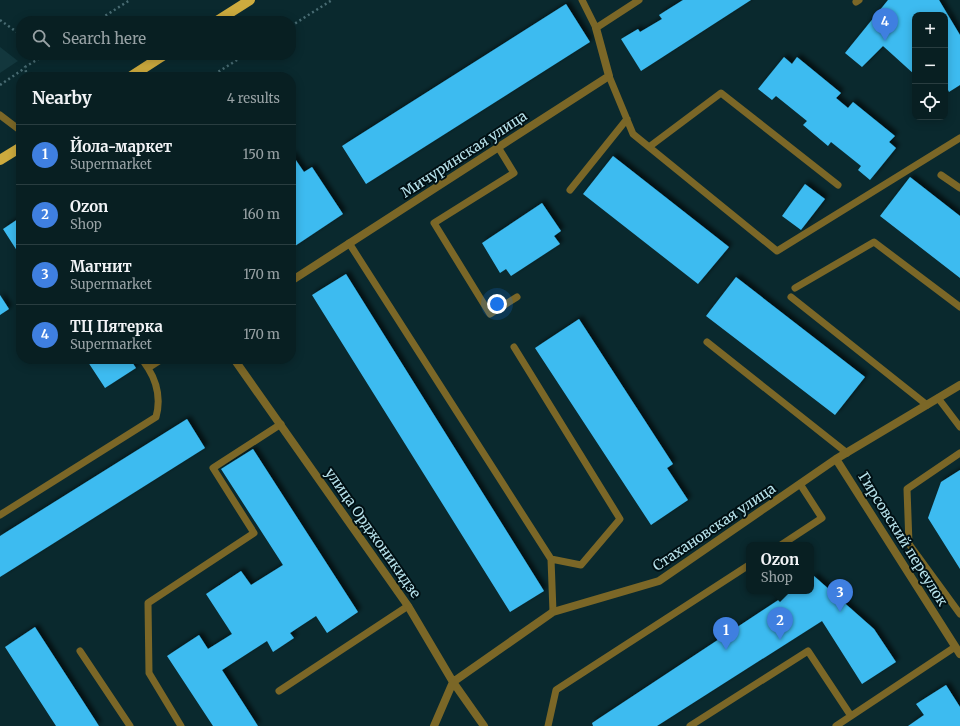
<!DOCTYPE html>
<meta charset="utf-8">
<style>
body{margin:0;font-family:Merriweather,serif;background:#162c2f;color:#f1f3f6}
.controls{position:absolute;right:12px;top:12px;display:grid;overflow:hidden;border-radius:8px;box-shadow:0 2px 10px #0003}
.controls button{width:36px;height:36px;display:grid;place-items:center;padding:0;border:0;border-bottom:1px solid #293d40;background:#081f22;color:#f1f3f6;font:20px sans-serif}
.you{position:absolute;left:497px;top:304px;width:14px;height:14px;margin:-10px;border:3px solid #fff;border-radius:50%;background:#1a73e8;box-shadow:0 0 0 6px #1a73e833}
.badge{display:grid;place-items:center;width:26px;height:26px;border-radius:50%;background:#d93025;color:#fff;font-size:13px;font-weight:700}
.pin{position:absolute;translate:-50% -33px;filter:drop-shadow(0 1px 2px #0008)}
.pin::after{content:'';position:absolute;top:21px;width:14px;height:12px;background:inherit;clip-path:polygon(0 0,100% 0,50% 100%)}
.popup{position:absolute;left:746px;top:542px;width:68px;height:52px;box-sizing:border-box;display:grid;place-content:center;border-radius:8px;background:#081f22;filter:drop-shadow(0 1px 3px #0005);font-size:13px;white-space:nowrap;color:#98a2a5}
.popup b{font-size:15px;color:#f1f3f6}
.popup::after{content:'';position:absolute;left:50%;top:100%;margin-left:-8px;border:8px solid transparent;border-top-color:#081f22}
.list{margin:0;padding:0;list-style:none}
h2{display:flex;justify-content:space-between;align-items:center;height:52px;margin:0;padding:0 16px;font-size:17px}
h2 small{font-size:13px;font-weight:400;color:#98a2a5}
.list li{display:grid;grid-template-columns:26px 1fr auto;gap:12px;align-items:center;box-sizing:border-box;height:60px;padding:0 16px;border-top:1px solid #293d40}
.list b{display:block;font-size:15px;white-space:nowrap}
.list p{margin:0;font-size:13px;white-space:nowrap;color:#98a2a5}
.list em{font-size:13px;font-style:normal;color:#98a2a5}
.icon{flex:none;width:22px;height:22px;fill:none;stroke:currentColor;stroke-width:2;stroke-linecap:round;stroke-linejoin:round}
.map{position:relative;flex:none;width:960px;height:726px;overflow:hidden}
.search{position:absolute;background:#081f22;box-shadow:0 2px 10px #0003;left:16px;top:16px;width:280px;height:44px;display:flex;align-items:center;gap:10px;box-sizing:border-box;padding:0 14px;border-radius:16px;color:#98a2a5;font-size:15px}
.panel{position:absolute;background:#081f22;box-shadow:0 2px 10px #0003;left:16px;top:72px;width:280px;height:292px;border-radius:16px}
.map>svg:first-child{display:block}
.built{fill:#13373d}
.building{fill:#3ebbf0;filter:url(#shadow)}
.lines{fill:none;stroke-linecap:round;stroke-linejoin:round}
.path{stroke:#496c73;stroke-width:2.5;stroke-dasharray:2 3;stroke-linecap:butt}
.lane{stroke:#7b6727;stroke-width:7}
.street{stroke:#7b6727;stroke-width:8}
.primary{stroke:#cdab3e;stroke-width:10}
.labels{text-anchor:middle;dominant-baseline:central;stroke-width:4;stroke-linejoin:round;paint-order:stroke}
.street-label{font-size:14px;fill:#b8e3ec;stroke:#001014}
</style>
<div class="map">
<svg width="960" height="726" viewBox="0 0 960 726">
<defs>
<filter id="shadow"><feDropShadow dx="3.5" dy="-3.5" stdDeviation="2" flood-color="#0009"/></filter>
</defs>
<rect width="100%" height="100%" fill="#0a292e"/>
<path class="built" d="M0 47 18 61 0 73Z"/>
<path class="building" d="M683 0H751L641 71 621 39 638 29 640 32 662 19 659 15Z
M888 0H939L960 35V85L949 92 945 84V15H915V75L883 46 862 67 845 53Z
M566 4 590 42 366 184 342 146Z
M784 57 792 64 797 57 841 93 836 98 848 108 853 102 895 136 889 142 896 148 870 180 858 170 861 166 831 142 828 146 803 125 807 121 776 96 772 100 758 89Z
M291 153 304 172 312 167 343 214 292 248Z
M613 156 729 247 698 284 583 194Z
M910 177 960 216V278L880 216Z
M805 184 825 199 801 230 782 216Z
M542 203 561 231 554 236 560 244 511 276 506 269 500 273 482 243Z
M21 217V257L3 229Z
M346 274 544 591 510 612 312 295Z
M736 277 865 377 835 415 706 316Z
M0 295 9 309 0 315Z
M579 319 673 464 667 468 688 500 651 525 535 348Z
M86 359H130L136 368 105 388Z
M187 419 205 448 0 577V536Z
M253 449 358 612 327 633 316 616 290 633 294 638 273 652 267 641 222 670 258 726H213L167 656 199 635 208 649 232 634 206 594 241 571 251 585 283 565 221 469Z
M960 470V569L928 518 941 482Z
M814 576 874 629 896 662 862 684 822 621 657 726H593L592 723 792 591H811V579Z
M35 627 99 726H56L5 647Z
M946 685 960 707V726H908L924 715 916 704Z"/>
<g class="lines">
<path class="path" d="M0 20 21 35
M97 21 130 0
M291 26 332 0
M27 77 25 67 45 55
M210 77 245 55
M0 85 25 68"/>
<path class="lane" d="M582 0 596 28 639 0
M856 2 859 0
M609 76 633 134 777 251 960 138
M0 115 21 131
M498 147 514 173 434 223 490 314 517 297
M649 147 721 93 838 185
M941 175 960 188
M570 190 627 119
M349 243 551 559 553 612
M795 288 874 242 960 307
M791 297 927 405
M707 342 847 453
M514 347 620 519 581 565 551 559
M142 359 148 368
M938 398 960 427
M960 453 907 489 909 544 960 614
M0 515 156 417C161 399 158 384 148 368L162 359
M781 545 822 518 800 484
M80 651 130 726
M279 691 408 606
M181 726 149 673 148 603 254 533 213 468 281 424
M548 726 556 690 749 565
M690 726 808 651 851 716
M836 726 955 647"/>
<path class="street" d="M291 281 609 76 596 28
M234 359 408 606 453 682 484 726
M836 459 960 654
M434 726 453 682 553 612 659 581 836 459 960 385"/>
<path class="primary" d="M217 21 250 0
M130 77 164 55
M0 160 21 147"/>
</g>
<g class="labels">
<g class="street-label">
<text transform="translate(464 154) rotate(-33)">Мичуринская улица</text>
<text transform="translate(714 527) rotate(-34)">Стахановская улица</text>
<text transform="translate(373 533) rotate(55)">улица Орджоникидзе</text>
<text transform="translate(903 539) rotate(58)">Гирсовский переулок</text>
</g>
</g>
</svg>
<div class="controls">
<button>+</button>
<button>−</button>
<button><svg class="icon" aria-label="locate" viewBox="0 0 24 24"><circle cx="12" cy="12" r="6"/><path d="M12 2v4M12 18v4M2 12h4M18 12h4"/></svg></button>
</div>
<div class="you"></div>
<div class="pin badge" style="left:726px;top:650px;background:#3f7fe0">1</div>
<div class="pin badge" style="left:780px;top:640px;background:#3f7fe0">2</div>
<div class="popup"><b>Ozon</b>Shop</div>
<div class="pin badge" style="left:840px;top:612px;background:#3f7fe0">3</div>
<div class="pin badge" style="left:885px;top:41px;background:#3f7fe0">4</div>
<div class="search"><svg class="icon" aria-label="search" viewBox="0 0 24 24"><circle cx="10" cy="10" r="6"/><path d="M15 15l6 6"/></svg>Search here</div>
<section class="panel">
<h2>Nearby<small>4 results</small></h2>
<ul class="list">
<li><span class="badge" style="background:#3f7fe0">1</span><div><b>Йола-маркет</b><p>Supermarket</p></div><em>150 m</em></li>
<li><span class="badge" style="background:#3f7fe0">2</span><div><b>Ozon</b><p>Shop</p></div><em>160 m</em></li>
<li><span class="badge" style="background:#3f7fe0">3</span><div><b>Магнит</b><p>Supermarket</p></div><em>170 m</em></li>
<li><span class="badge" style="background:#3f7fe0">4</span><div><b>ТЦ Пятерка</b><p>Supermarket</p></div><em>170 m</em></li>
</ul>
</section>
</div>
